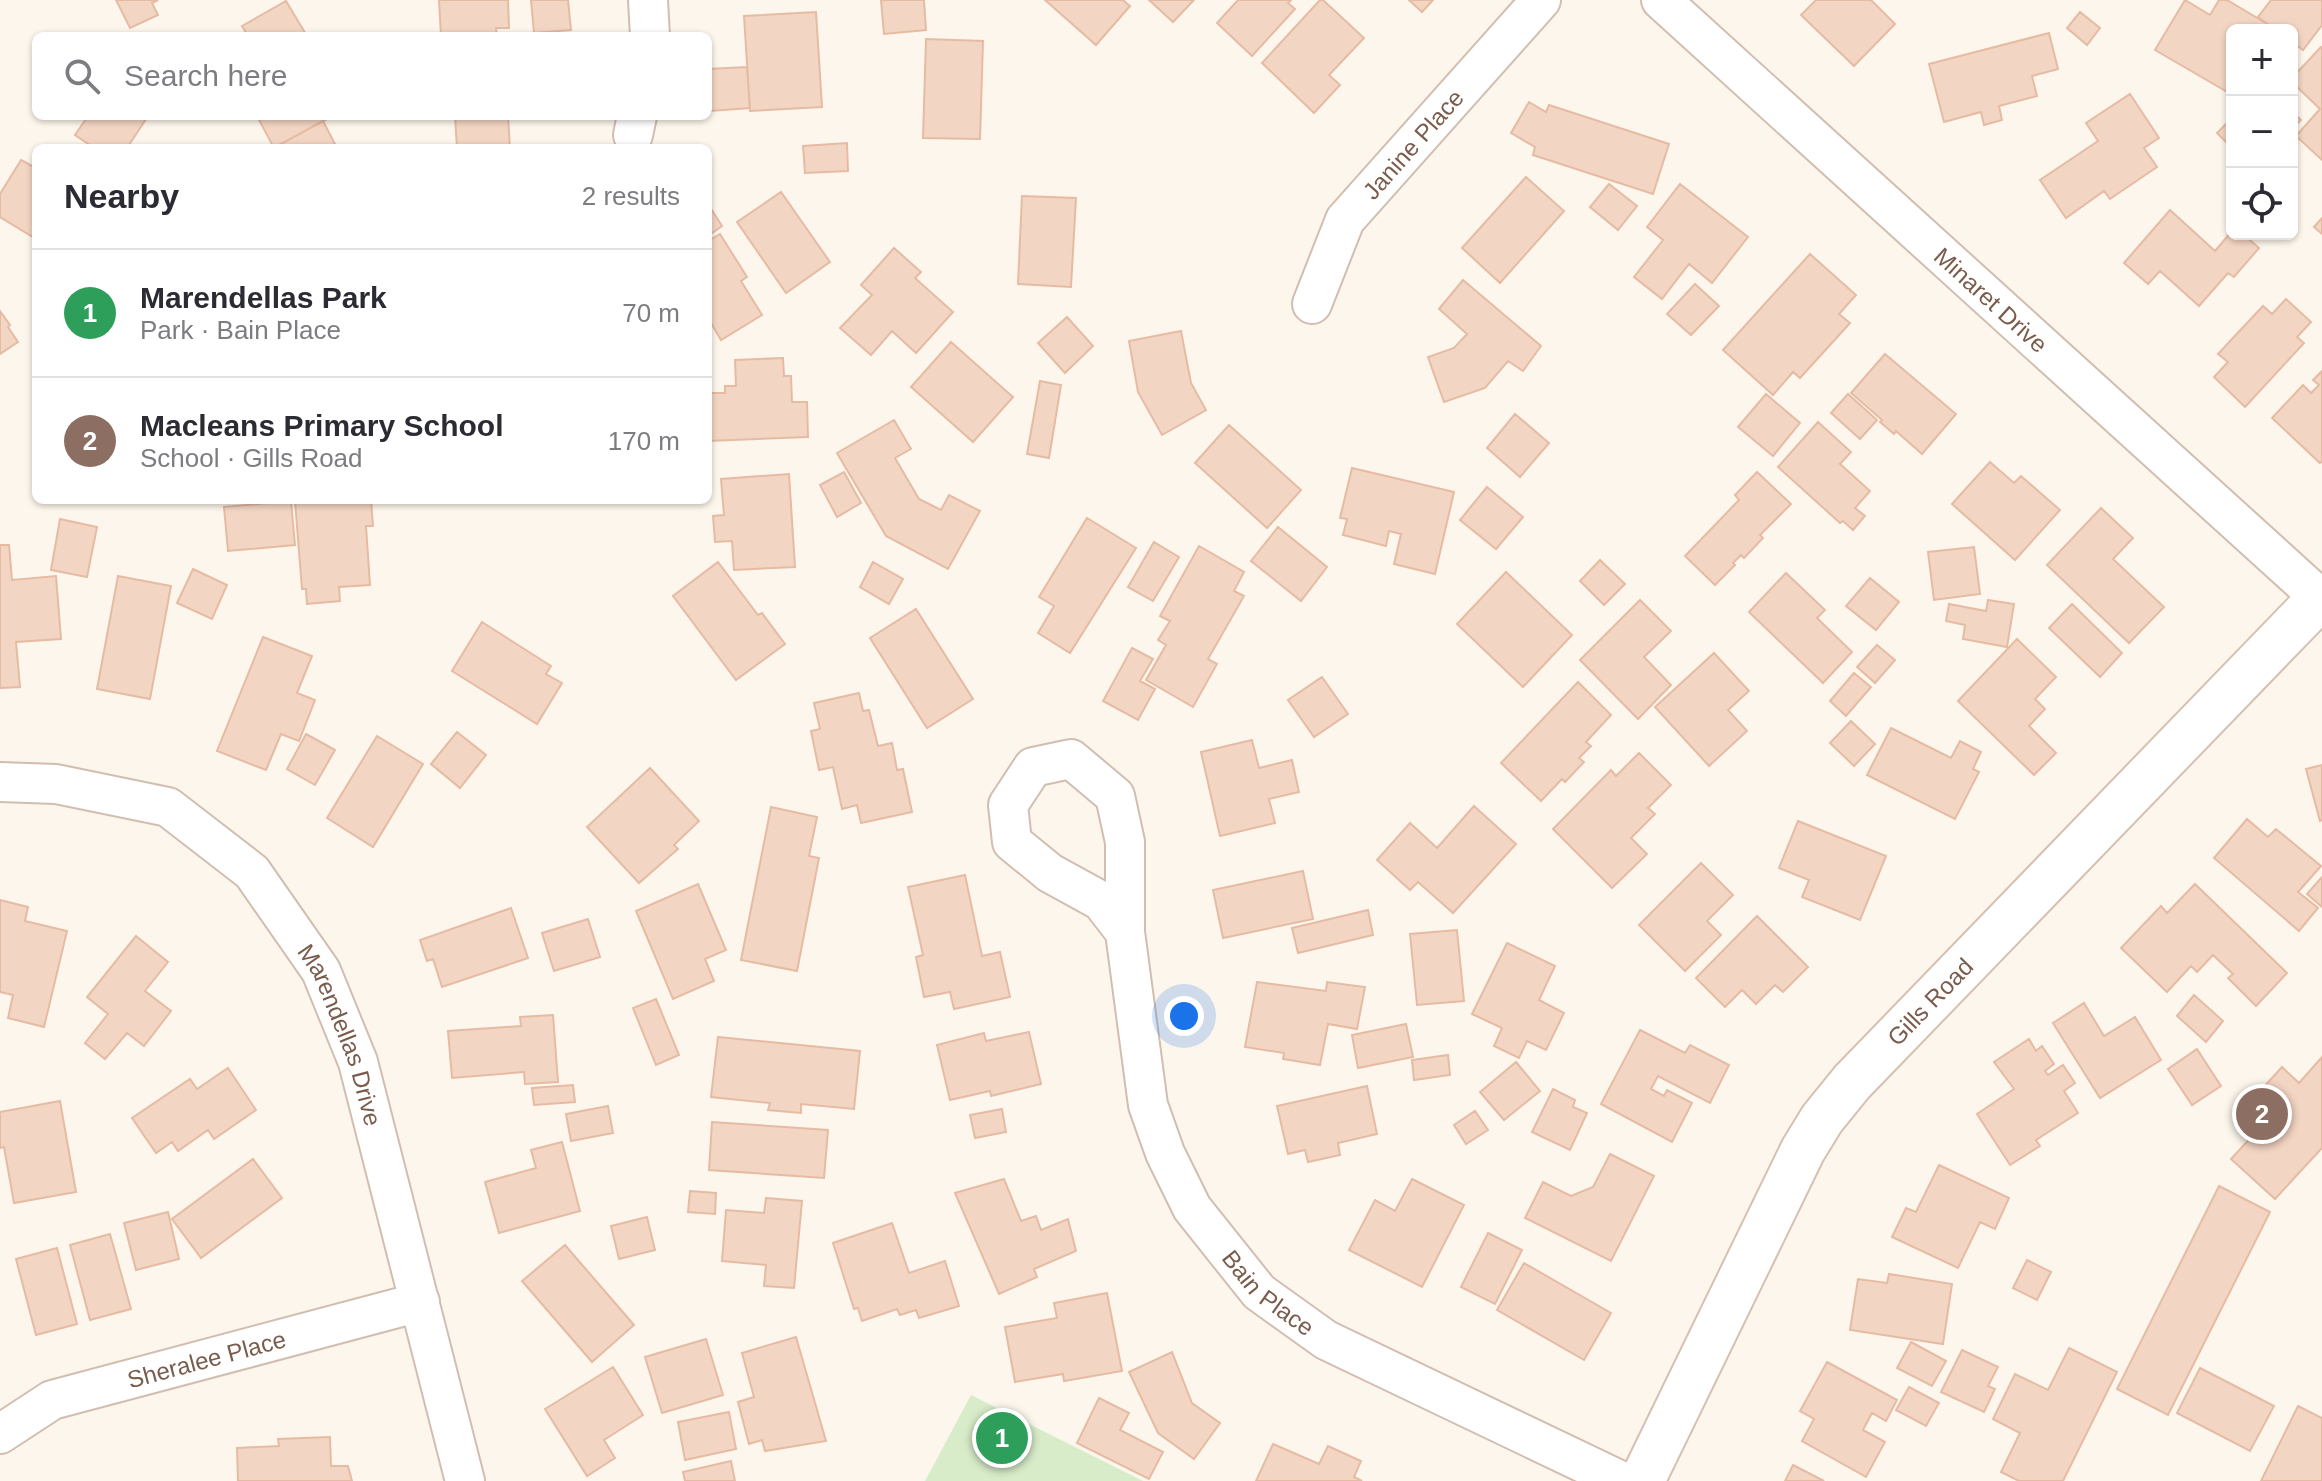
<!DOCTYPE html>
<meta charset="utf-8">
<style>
body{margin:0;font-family:Arial,sans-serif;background:#f7f7f7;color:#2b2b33}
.controls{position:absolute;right:24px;top:24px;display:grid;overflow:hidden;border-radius:12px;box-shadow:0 2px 6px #0004}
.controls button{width:72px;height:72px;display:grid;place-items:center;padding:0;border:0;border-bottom:2px solid #e1e1e2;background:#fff;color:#2b2b33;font:40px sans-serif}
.you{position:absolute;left:1184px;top:1016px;width:28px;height:28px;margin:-20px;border:6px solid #fff;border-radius:50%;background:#1a73e8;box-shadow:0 0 0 12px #1a73e833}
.badge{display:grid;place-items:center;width:52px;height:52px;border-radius:50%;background:#ea580c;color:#fff;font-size:26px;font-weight:700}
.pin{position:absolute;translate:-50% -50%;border:4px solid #fff;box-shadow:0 2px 8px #0006}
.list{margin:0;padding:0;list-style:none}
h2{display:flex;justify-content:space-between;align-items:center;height:104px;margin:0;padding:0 32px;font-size:34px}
h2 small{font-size:26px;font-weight:400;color:#7c7c81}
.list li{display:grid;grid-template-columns:52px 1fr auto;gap:24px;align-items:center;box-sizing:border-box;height:128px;padding:0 32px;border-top:2px solid #e1e1e2}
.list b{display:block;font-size:30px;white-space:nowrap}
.list p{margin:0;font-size:26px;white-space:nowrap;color:#7c7c81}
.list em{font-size:26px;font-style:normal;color:#7c7c81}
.icon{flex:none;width:44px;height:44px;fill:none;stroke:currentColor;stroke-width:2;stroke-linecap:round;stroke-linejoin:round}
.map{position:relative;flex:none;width:2322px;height:1481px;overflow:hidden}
.search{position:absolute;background:#fff;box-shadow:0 2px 6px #0004;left:32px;top:32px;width:680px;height:88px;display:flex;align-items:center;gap:20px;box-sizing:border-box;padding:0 28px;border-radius:12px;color:#7c7c81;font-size:30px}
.panel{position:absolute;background:#fff;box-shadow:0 2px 6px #0004;left:32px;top:144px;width:680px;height:360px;border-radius:12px}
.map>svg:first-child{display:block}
.green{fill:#d8ecc9}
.building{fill:#f3d5c3;stroke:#e6bba3;stroke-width:2}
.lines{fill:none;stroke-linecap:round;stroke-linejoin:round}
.street-casing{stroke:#d1beb0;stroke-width:42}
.secondary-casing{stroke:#d6c0b0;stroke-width:48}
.street{stroke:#fff;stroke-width:38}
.secondary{stroke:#fff;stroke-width:44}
.labels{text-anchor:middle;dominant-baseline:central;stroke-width:6;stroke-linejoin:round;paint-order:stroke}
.street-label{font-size:24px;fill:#7a5c4d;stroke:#fffaf3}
</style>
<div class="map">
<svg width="2322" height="1481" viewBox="0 0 2322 1481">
<rect width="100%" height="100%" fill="#fdf6ec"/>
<path class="green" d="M971 1395 1143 1481H925Z"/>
<path class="building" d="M116 0H158L152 3 158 15 130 28Z
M439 0H508L509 28H496L497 36H441Z
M531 0H568L571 30 534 33Z
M881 0H924L926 30 884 34Z
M1045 0H1123L1130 6 1096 45Z
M1149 0H1194L1173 22Z
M1238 0H1291L1288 3 1295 9 1252 56 1217 23Z
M1320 0H1323L1364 38 1329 75 1340 85 1314 113 1262 63Z
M1409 0H1433L1422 12Z
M1816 0H1871L1895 24 1854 66 1801 15Z
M2185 0 2210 15 2219 0H2227L2269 25 2266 30H2232V88L2229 93 2155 50Z
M2271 0H2322V25L2303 50 2292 42V30H2276L2258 17Z
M286 1 307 36H248L242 26Z
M816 12 822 107 750 111 744 16Z
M2080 12 2100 28 2087 45 2067 28Z
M2049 33 2058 69 2032 76 2037 96 1999 106 2002 120 1984 125 1981 112 1944 122 1929 64Z
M926 39 983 41 980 139 923 138Z
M2321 47 2322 48V160L2296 136 2320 109 2292 82V78Z
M747 67 750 108 710 111 708 69Z
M2130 94 2159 138 2144 148 2157 167 2110 199 2104 191 2066 218 2040 180 2098 141 2086 123Z
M1529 102 1546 112 1549 105 1669 144 1653 194 1533 155 1535 147 1511 133Z
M2292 111 2301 120 2292 129Z
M88 116H148L127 148H94L75 135Z
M257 116H332L274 148Z
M455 116H508L510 148H457Z
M2232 118V148L2217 133Z
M323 121 337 148H280L279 145Z
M847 143 848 171 805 173 803 146Z
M21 160 36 168V239L0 217V194Z
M1526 177 1564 211 1500 283 1462 248Z
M1609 184 1637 206 1618 230 1590 207Z
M1680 184 1748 237 1712 283 1689 264 1662 299 1634 277 1663 240 1647 227Z
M781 192 830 262 786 293 737 222Z
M1022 196 1076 198 1071 287 1018 284Z
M708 204 722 226 708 236Z
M2170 210 2215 251 2232 231V234H2243L2259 248 2234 277 2228 273 2199 306 2160 271 2148 284 2124 263Z
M2322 218V234L2314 227Z
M720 234 747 277 741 281 762 315 721 340 708 318V241Z
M894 248 921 272 915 278 953 312 916 353 892 331 871 355 840 328 872 295 861 285Z
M1810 254 1856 295 1839 314 1850 323 1800 378 1793 372 1773 395 1723 350Z
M1463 280 1541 346 1523 371 1508 361 1485 388 1444 402 1428 357 1454 348 1467 334 1439 309Z
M1695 284 1719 306 1691 335 1667 314Z
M2286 299 2311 322 2297 337 2304 343 2245 407 2214 377 2228 362 2218 354 2263 306 2272 314Z
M0 311 10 325 8 327 18 342 0 354Z
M1067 317 1093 346 1065 373 1038 343Z
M1181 331 1191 383 1206 410 1162 435 1138 392 1129 341Z
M951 342 1013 397 973 442 911 387Z
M1885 354 1956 414 1922 454 1896 431 1894 434 1880 422 1882 420 1851 393Z
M783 358 784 376H791L792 402H807L808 437 708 441V393H725V386H736L735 360Z
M2322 371V461L2320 463 2272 418 2303 385 2311 393 2319 385 2313 380Z
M1040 381 1061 385 1049 458 1027 454Z
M1766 394 1800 423 1773 456 1738 427Z
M1848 394 1877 420 1860 439 1831 413Z
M1515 414 1549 443 1520 477 1487 448Z
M894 420 911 449 895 458 919 499 941 510 949 495 980 511 948 569 886 536 837 453Z
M1818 422 1851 452 1840 464 1870 491 1855 508 1865 516 1853 530 1843 521 1840 523 1778 467Z
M1229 425 1301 490 1267 528 1195 463Z
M1990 462 2014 483 2021 476 2060 510 2015 560 1952 504Z
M1352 468 1454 492 1435 574 1394 564 1401 534 1389 531 1386 546 1343 535 1347 519 1340 518Z
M844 472 861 503 837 517 820 485Z
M1757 472 1791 504 1760 535 1763 538 1744 558 1741 555 1733 563 1735 565 1715 585 1685 556 1739 500 1735 495Z
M789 474 795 567 734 570 732 541 715 542 713 516 724 515 721 479Z
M1487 487 1523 517 1496 549 1460 520Z
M346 500V502L371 500 373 526H366L370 585 339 587 340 601 307 604 306 589H302L295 501Z
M291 501 295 545 228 551 224 507Z
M2101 508 2133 538 2113 559 2164 607 2129 643 2047 565Z
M1087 518 1136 548 1070 653 1038 633 1054 606 1039 597Z
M60 519 97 527 87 577 51 570Z
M1278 527 1327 567 1301 601 1251 561Z
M1154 542 1179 557 1153 601 1128 587Z
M0 545H9L12 580 56 576 61 639 16 642 20 687 0 688Z
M1199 546 1244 572 1234 591 1244 596 1208 659 1217 664 1193 707 1146 680 1166 645 1158 640 1170 621 1160 616Z
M1974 547 1980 594 1934 600 1928 552Z
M1600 560 1625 584 1604 605 1580 581Z
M718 562 758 615 762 613 785 644 736 680 673 596Z
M873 562 903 579 889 604 860 587Z
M193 569 227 585 212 619 177 603Z
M1506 572 1572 635 1523 687 1457 624Z
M1786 573 1825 610 1817 618 1852 652 1823 683 1749 612Z
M118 576 171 586 150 699 97 689Z
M1870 578 1899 602 1876 630 1846 606Z
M1640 600 1671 631 1644 657 1671 685 1638 719 1580 660Z
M1988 600 2014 604 2007 647 1963 639 1965 625 1946 621 1949 604 1986 611Z
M2072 604 2122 653 2100 677 2049 628Z
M916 609 973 699 927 728 870 638Z
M482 622 551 666 546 674 562 683 537 724 452 671Z
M263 637 312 656 297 693 315 700 299 741 281 734 266 770 217 751Z
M2017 639 2056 677 2035 699 2045 709 2029 726 2056 753 2034 775 1958 701Z
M1877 645 1895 660 1875 683 1857 667Z
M1132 648 1153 659 1140 681 1155 689 1138 720 1103 701Z
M1714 653 1749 691 1728 710 1747 731 1709 766 1655 707Z
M1854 673 1871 687 1846 716 1830 701Z
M1322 677 1348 714 1314 737 1288 700Z
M1578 682 1611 715 1586 742 1591 746 1579 758 1584 762 1565 782 1562 779 1541 801 1501 763Z
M859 693 863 711 869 710 878 746 892 743 897 770 903 769 912 812 861 823 857 805 842 809 833 767 819 770 811 731 820 729 814 703Z
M1851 721 1875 744 1854 766 1830 743Z
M1891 728 1951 758 1960 741 1981 752 1973 769 1979 772 1955 819 1867 775Z
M457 732 486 755 460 788 431 764Z
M306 734 335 750 315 785 287 769Z
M377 736 423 764 373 847 327 818Z
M1252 740 1259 768 1292 760 1299 792 1269 799 1275 823 1220 836 1201 752Z
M1639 753 1671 785 1648 808 1655 814 1631 838 1647 854 1612 888 1553 829 1611 770 1616 776Z
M2322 765V820L2320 821 2306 769Z
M650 768 699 821 674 845 678 849 639 883 587 827Z
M1474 806 1516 844 1453 913 1418 882 1410 890 1377 860 1410 823 1437 848Z
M771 807 817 817 809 856 819 858 797 971 741 960Z
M2247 819 2268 837 2276 829 2321 866 2298 892 2318 908 2299 931 2214 858Z
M1798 821 1886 856 1860 920 1802 897 1809 880 1779 868Z
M1701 863 1733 895 1707 921 1721 935 1685 971 1639 925Z
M1303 871 1313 919 1223 938 1213 890Z
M965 875 982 956 1000 952 1010 997 954 1009 950 992 924 997 916 957 923 955 908 887Z
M2322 877V907L2307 894Z
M698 884 726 950 705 959 714 981 673 999 636 911Z
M2195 884 2287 973 2256 1006 2228 978 2233 974 2213 955 2197 972 2191 966 2167 992 2121 948 2161 906 2167 913Z
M0 900 28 907 25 921 67 931 44 1027 8 1018 13 995 0 992Z
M511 908 528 958 442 987 433 959 427 961 420 940Z
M1368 910 1373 935 1298 953 1292 928Z
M1757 916 1808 967 1783 992 1775 985 1756 1004 1742 990 1725 1007 1696 978Z
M588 919 600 957 554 971 542 933Z
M1457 930 1464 1001 1417 1005 1410 934Z
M136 936 168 962 145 991 171 1011 144 1046 127 1033 105 1059 85 1043 108 1014 87 997Z
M1507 943 1555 966 1539 1000 1564 1013 1546 1050 1527 1041 1519 1058 1494 1046 1502 1028 1472 1014Z
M1257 982 1326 991 1327 982 1365 987 1357 1029 1328 1024 1320 1065 1283 1059 1284 1053 1245 1047Z
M2194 995 2223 1021 2206 1042 2177 1016Z
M656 999 679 1055 656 1065 633 1008Z
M2084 1003 2104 1036 2135 1017 2161 1060 2100 1098 2053 1023Z
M553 1015 558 1082 525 1084 524 1072 452 1078 448 1031 521 1026 520 1017Z
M1406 1024 1413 1057 1358 1068 1352 1035Z
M1640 1030 1685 1053 1690 1045 1729 1065 1710 1103 1658 1076 1651 1089 1664 1096 1667 1090 1692 1103 1672 1142 1601 1104Z
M1029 1032 1041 1084 991 1096 990 1091 950 1100 937 1045 984 1033 986 1041Z
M718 1037 860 1051 854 1109 801 1104V1113L768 1110 770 1103 711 1097Z
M2029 1039 2036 1051 2042 1046 2054 1064 2045 1071 2048 1075 2063 1065 2075 1083 2064 1091 2078 1113 2036 1140 2040 1146 2010 1165 1977 1114 2014 1089 1994 1062Z
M2197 1049 2221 1086 2192 1105 2168 1069Z
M1448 1055 1450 1075 1414 1080 1412 1060Z
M2322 1057V1148L2275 1199 2231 1159 2268 1119 2250 1102 2282 1067 2299 1083Z
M1516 1062 1540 1091 1504 1120 1480 1092Z
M228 1068 256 1110 214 1139 208 1130 178 1151 172 1142 156 1153 132 1118 190 1079 197 1089Z
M573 1085 575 1102 534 1105 532 1088Z
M1367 1086 1377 1134 1338 1143 1340 1155 1308 1162 1305 1150 1288 1154 1277 1106Z
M1553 1089 1575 1100 1573 1107 1587 1113 1570 1150 1532 1132Z
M60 1101 76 1192 14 1203 4 1147 0 1148V1112Z
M608 1106 613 1133 571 1141 566 1114Z
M1002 1109 1006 1132 975 1138 970 1115Z
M1475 1111 1488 1130 1466 1144 1454 1125Z
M712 1122 828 1130 824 1178 709 1170Z
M562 1142 580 1211 499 1233 485 1182 536 1168 531 1150Z
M1610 1154 1654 1176 1611 1261 1525 1218 1543 1182 1571 1196 1593 1187Z
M253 1159 282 1198 201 1258 172 1219Z
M1939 1165 2009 1198 1995 1229 1980 1222 1958 1268 1892 1237 1906 1208 1916 1212Z
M1004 1179 1021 1221 1036 1216 1041 1230 1068 1219 1076 1251 1034 1269 1037 1277 999 1294 955 1193Z
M1412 1179 1464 1205 1422 1287 1349 1250 1375 1200 1395 1211Z
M2219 1186 2270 1212 2168 1415 2117 1389Z
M690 1191 716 1193 715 1214 688 1212Z
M766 1198 802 1201 794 1288 764 1286 766 1265 722 1261 726 1210 764 1213Z
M168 1212 179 1259 136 1270 124 1223Z
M647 1217 655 1250 619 1259 611 1226Z
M892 1223 909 1273 945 1261 959 1306 919 1318 916 1310 900 1315 897 1309 862 1321 858 1308 854 1309 833 1243Z
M1488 1233 1522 1250 1495 1304 1461 1287Z
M110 1234 131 1309 90 1320 70 1245Z
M565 1245 634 1325 592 1362 522 1281Z
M57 1248 77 1324 36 1335 16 1259Z
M2027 1260 2051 1272 2037 1300 2013 1288Z
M1524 1263 1611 1313 1584 1360 1497 1310Z
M1889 1274 1952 1284 1943 1344 1850 1330 1858 1279 1887 1283Z
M1107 1293 1122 1371 1064 1381 1063 1374 1015 1382 1005 1327 1057 1318 1054 1303Z
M796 1337 826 1441 765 1451 762 1440 749 1444 738 1402 754 1397 742 1353Z
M706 1339 723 1395 662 1413 645 1357Z
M1911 1342 1946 1361 1932 1386 1897 1368Z
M2069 1348 2117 1372 2063 1481H2019L2001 1472 2020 1433 1993 1419 2015 1374 2048 1390Z
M1962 1350 1998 1367 1988 1386 1995 1389 1984 1412 1941 1392Z
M1172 1352 1192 1403 1220 1423 1194 1459 1158 1433 1129 1372Z
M1827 1362 1897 1400 1886 1421 1872 1413 1863 1430 1885 1442 1866 1477 1802 1441 1814 1419 1800 1411Z
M613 1367 643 1415 604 1440 615 1458 587 1476 545 1409Z
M2200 1368 2274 1406 2250 1451 2177 1413Z
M1909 1387 1939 1403 1926 1426 1896 1410Z
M1099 1398 1129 1413 1120 1430 1163 1452 1149 1479 1077 1443Z
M2298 1406 2322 1418V1481H2261Z
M729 1412 736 1449 685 1460 678 1422Z
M330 1437 331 1466H348L352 1481H238L237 1448 279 1446 278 1439Z
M1273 1444 1319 1464 1328 1446 1361 1461 1354 1477 1362 1481H1256Z
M731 1461 735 1481H685L683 1472Z
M1793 1465 1824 1481H1785Z"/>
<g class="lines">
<defs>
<g id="street">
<path d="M648 0 650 36"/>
<path id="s1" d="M1661 0 2320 598"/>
<path d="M633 135 637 116"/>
<path id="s2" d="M1312 304 1345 220 1541 0"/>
<path id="s3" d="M0 782 56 784 168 807 252 872 321 971 358 1062 465 1481"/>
<path id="s4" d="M1125 932 1101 901 1050 873 1012 842 1008 805 1033 767 1071 759 1115 796 1125 842V932L1148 1105 1165 1153 1192 1208 1259 1292 1326 1340 1621 1481"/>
<path id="s5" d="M0 1434 52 1400 420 1302"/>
</g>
<g id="secondary">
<path id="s6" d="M1642 1481 1803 1150 1822 1119 1852 1082 2322 596"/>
</g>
</defs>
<use href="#street" class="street-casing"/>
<use href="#secondary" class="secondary-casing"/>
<use href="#street" class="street"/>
<use href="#secondary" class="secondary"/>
</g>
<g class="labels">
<g class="street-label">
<text stroke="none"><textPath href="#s2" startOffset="192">Janine Place</textPath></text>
<text stroke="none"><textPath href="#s1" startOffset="446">Minaret Drive</textPath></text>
<text stroke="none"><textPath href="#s6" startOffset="564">Gills Road</textPath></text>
<text stroke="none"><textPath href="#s3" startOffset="464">Marendellas Drive</textPath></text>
<text stroke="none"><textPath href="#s4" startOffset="864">Bain Place</textPath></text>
<text stroke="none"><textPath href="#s5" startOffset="222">Sheralee Place</textPath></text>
</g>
</g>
</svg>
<div class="controls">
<button>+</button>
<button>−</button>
<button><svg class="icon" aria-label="locate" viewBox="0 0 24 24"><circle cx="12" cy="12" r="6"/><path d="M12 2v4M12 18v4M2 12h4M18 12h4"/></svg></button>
</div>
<div class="you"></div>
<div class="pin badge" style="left:1002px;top:1438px;background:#2e9e5b">1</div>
<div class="pin badge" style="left:2262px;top:1114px;background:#8d6e63">2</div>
<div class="search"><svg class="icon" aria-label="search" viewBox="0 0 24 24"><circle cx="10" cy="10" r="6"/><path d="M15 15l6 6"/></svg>Search here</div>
<section class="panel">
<h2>Nearby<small>2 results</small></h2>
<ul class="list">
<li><span class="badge" style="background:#2e9e5b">1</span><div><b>Marendellas Park</b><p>Park · Bain Place</p></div><em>70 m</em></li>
<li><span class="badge" style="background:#8d6e63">2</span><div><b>Macleans Primary School</b><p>School · Gills Road</p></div><em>170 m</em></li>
</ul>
</section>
</div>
